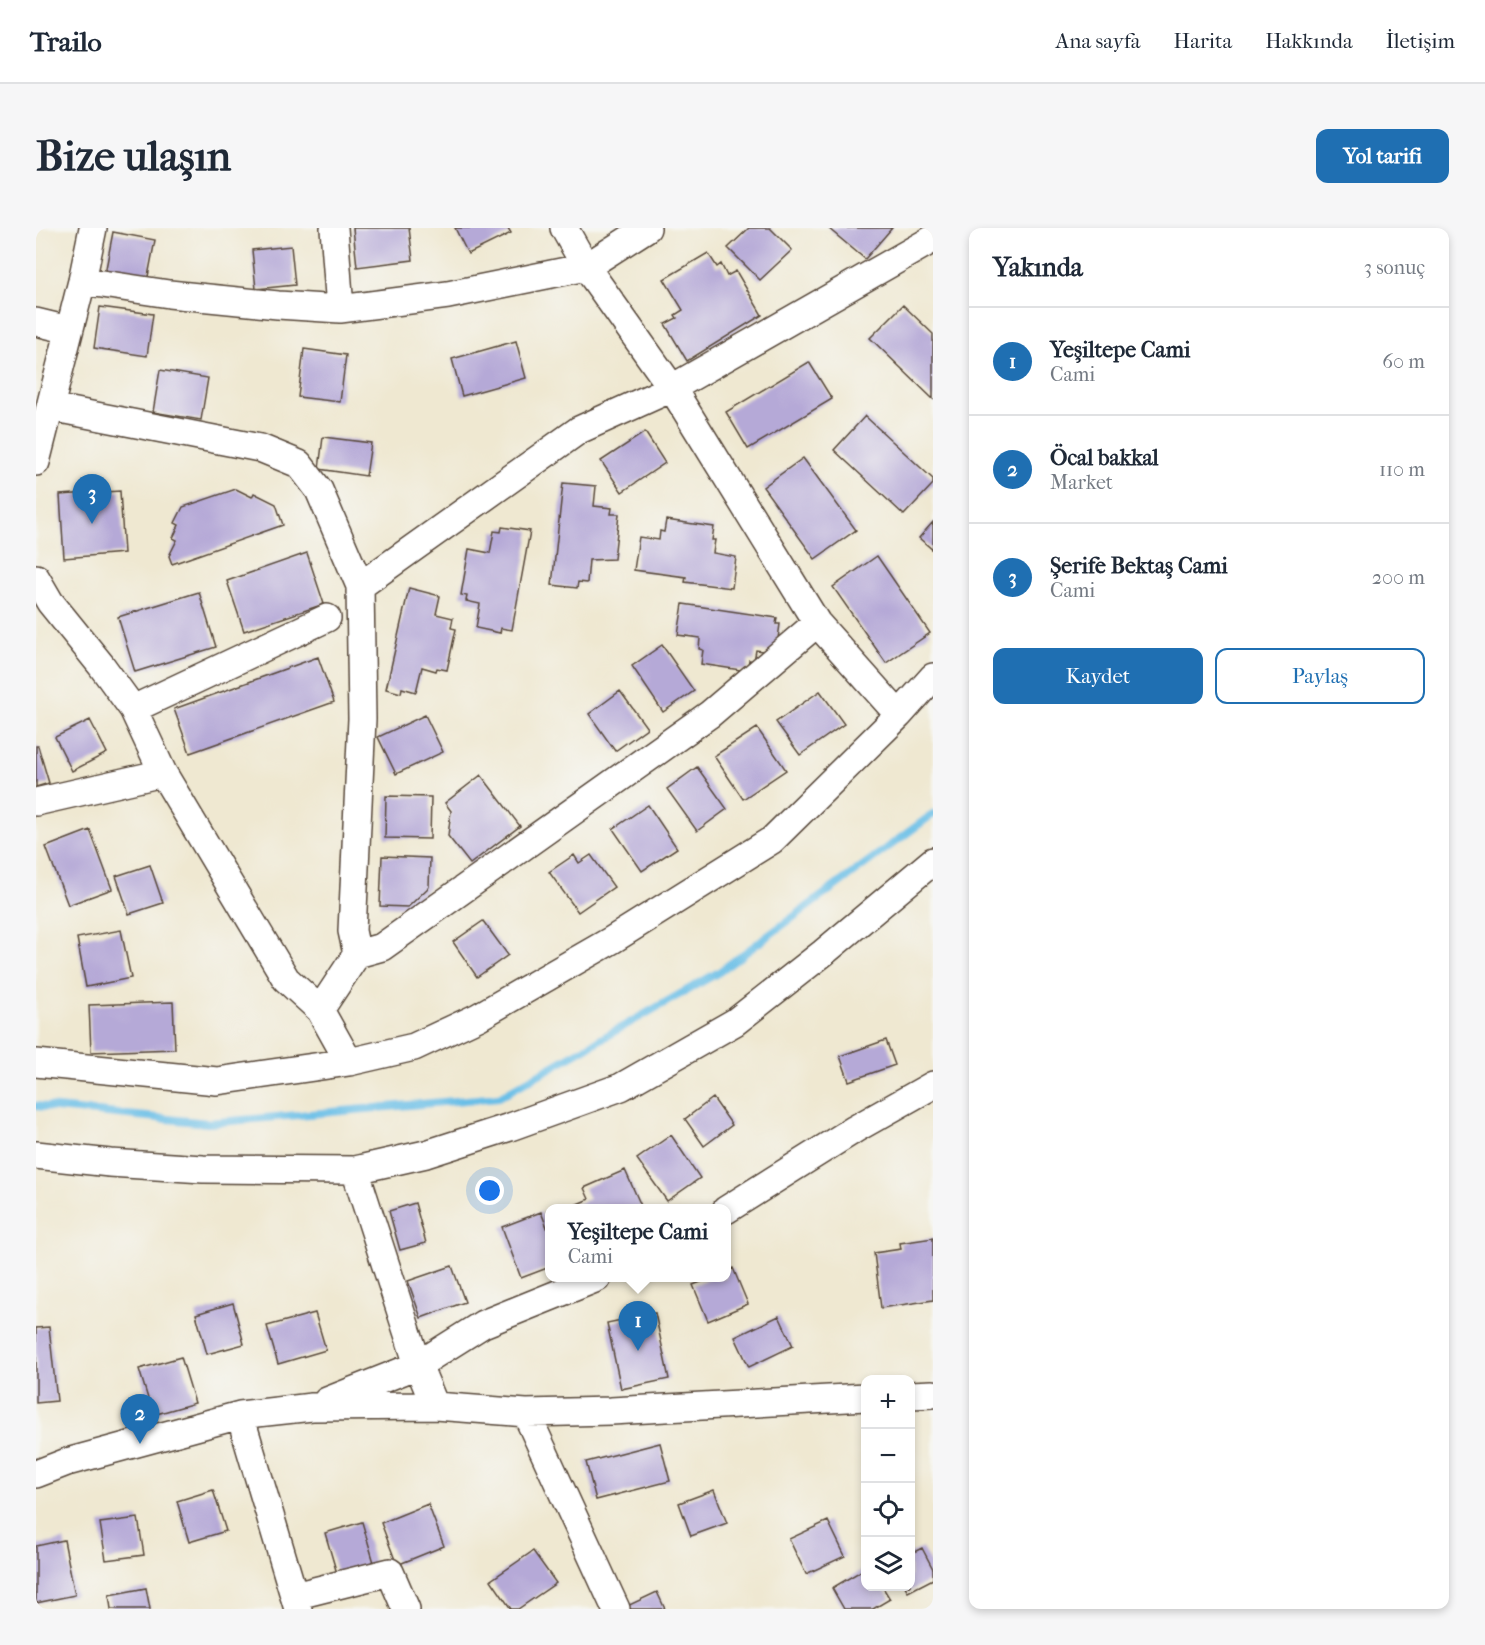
<!DOCTYPE html>
<html lang="tr">
<meta charset="utf-8">
<style>
body{margin:0;font-family:"IM FELL French Canon",serif;background:#f6f6f7;color:#1f2937}
.controls{position:absolute;right:18px;bottom:18px;display:grid;overflow:hidden;border-radius:12px;box-shadow:0 3px 9px #0003}
.controls button{width:54px;height:54px;display:grid;place-items:center;padding:0;border:0;border-bottom:2px solid #e0e1e3;background:#fff;color:#1f2937;font:30px sans-serif}
.you{position:absolute;left:454px;top:963px;width:21px;height:21px;margin:-15px;border:4px solid #fff;border-radius:50%;background:#1a73e8;box-shadow:0 0 0 9px #1a73e833}
.badge{display:grid;place-items:center;width:39px;height:39px;border-radius:50%;background:#1f6fb2;color:#fff;font-size:20px;font-weight:700}
.pin{position:absolute;translate:-50% -50px;filter:drop-shadow(0 2px 3px #0008)}
.pin::after{content:'';position:absolute;top:32px;width:21px;height:18px;background:inherit;clip-path:polygon(0 0,100% 0,50% 100%)}
.popup{position:absolute;left:509px;top:976px;width:186px;height:78px;box-sizing:border-box;display:grid;place-content:center;border-radius:12px;background:#fff;filter:drop-shadow(0 2px 4px #0005);font-size:20px;white-space:nowrap;color:#747a83}
.popup b{font-size:22px;color:#1f2937}
.popup::after{content:'';position:absolute;left:50%;top:100%;margin-left:-12px;border:12px solid transparent;border-top-color:#fff}
.list{margin:0;padding:0;list-style:none}
h2{display:flex;justify-content:space-between;align-items:center;height:78px;margin:0;padding:0 24px;font-size:26px}
h2 small{font-size:20px;font-weight:400;color:#747a83}
.list li{display:grid;grid-template-columns:39px 1fr auto;gap:18px;align-items:center;box-sizing:border-box;height:108px;padding:0 24px;border-top:2px solid #e0e1e3}
.list b{display:block;font-size:22px;white-space:nowrap}
.list p{margin:0;font-size:20px;white-space:nowrap;color:#747a83}
.list em{font-size:20px;font-style:normal;color:#747a83}
.actions{display:flex;gap:12px;padding:18px 24px}
.actions a{flex:1;padding:14px 0;border:2px solid #1f6fb2;border-radius:12px;text-align:center;font-size:21px;color:#1f6fb2}
.actions .main{background:#1f6fb2;color:#fff}
.icon{flex:none;width:33px;height:33px;fill:none;stroke:currentColor;stroke-width:2;stroke-linecap:round;stroke-linejoin:round}
.map{position:relative;flex:none;width:897px;height:1381px;overflow:hidden;border-radius:12px}
header{display:flex;align-items:center;gap:36px;box-sizing:border-box;height:84px;padding:0 30px;background:#fff;border-bottom:2px solid #e0e1e3}
header strong{font-size:28px}
nav{display:flex;gap:33px;margin-inline-start:auto;font-size:21px}
.intro{display:flex;align-items:center;justify-content:space-between;box-sizing:border-box;height:144px;padding:0 36px}
h1{margin:0;font-size:42px}
.button{padding:15px 27px;border-radius:12px;background:#1f6fb2;color:#fff;font-size:21px;font-weight:700}
main{display:flex;gap:36px;padding:0 36px}
aside{flex:1;background:#fff;border-radius:12px;box-shadow:0 3px 9px #0003}
.map>svg:first-child{display:block}
.lines{fill:none;stroke-linecap:round;stroke-linejoin:round}
.stream{stroke:#6bbfe7;stroke-width:8}
.building{fill:#b5a9d7}
.minor-casing{stroke:#564639;stroke-width:30}
.minor{stroke:#fff;stroke-width:27}
</style>
<header>
<strong>Trailo</strong>
<nav><a>Ana sayfa</a><a>Harita</a><a>Hakkında</a><a>İletişim</a></nav>
</header>
<div class="intro"><h1>Bize ulaşın</h1><a class="button">Yol tarifi</a></div>
<main>
<div class="map">
<svg width="897" height="1381" viewBox="0 0 897 1381">
<rect width="100%" height="100%" fill="#f6f6f2"/>
<filter id="ink" filterUnits="userSpaceOnUse"><feTurbulence type="fractalNoise" baseFrequency=".0167" numOctaves="2"/><feDisplacementMap in="SourceGraphic" scale="12" xChannelSelector="R" yChannelSelector="G"/><feConvolveMatrix kernelMatrix="1 2 1 2 8 2 1 2 1" color-interpolation-filters="sRGB"/></filter>
<filter id="wash" filterUnits="userSpaceOnUse"><feTurbulence type="fractalNoise" baseFrequency=".008" numOctaves="4" result="noise"/><feDisplacementMap in="SourceGraphic" scale="24" xChannelSelector="R" yChannelSelector="G"/><feGaussianBlur stdDeviation="1.35" result="paint"/><feColorMatrix in="noise" values="0 0 0 0 0 0 0 0 0 0 0 0 0 0 0 0 0 1.4 0 .05"/><feComposite in="paint" operator="in"/></filter>
<g filter="url(#wash)">
<rect width="100%" height="100%" fill="#efe8d1"/>
<g class="lines">
<path class="stream" d="M0 878 172 895 463 869 683 744 897 586"/>
</g>
<g id="blocks">
<path class="building" d="M317 0H373L377 32 321 39Z
M419 0H472L475 5 432 26Z
M713 0H734L756 22 724 52 692 20Z
M792 0H856L829 31Z
M77 4 119 12 110 59 68 51Z
M255 18 259 57 220 61 216 22Z
M672 25 681 39 685 36 691 48 700 43 726 87 651 133 629 96 641 90 639 87 647 82 628 51Z
M867 77 897 106V171L834 110Z
M64 79 117 86 111 128 58 120Z
M480 113 490 150 426 168 416 131Z
M268 121 310 127 304 174 262 169Z
M773 134 796 171 712 221 690 184Z
M124 142 172 150 165 192 117 184Z
M829 188 897 251V256L868 287 798 222Z
M609 204 629 235 586 264 565 233Z
M287 209 335 215 330 248 283 241Z
M767 230 820 302 779 331 727 259Z
M527 255 560 258 558 278 576 280 575 286H583L578 331 553 332 551 355 542 354 541 360 516 357Z
M200 261 216 269 218 265 240 276 247 297 136 336 133 328 141 312 137 310 143 297 139 295 147 279Z
M84 263 88 325 28 330 24 267Z
M630 292 678 299 676 312H679L677 325 700 329 696 360 649 354 650 349 598 342 603 309 623 312 624 303 628 304Z
M897 294V322L883 310Z
M466 299 494 303 476 402 465 400 464 405 440 400 444 376 430 373 431 368 425 367 433 321 454 325 458 303 465 304Z
M271 325 288 376 208 403 191 353Z
M841 328 894 405 850 435 797 359Z
M373 360 404 368 400 386 417 390 415 400 420 401 411 442 401 440 400 443 386 439 380 464 366 460 365 465 350 461Z
M163 364 180 419 99 444 82 389Z
M647 376 741 390 740 396H744L740 425 720 422 718 433 713 432 711 443 665 436 667 422 663 421 664 410 642 407Z
M626 417 658 463 627 484 596 438Z
M282 429 298 474 154 525 138 481Z
M584 463 611 500 579 523 553 486Z
M784 463 808 496 764 527 740 494Z
M389 487 407 524 360 546 342 509Z
M54 492 71 525 36 543 19 509Z
M721 500 750 542 707 571 678 528Z
M0 518H2L13 555 0 559Z
M661 539 691 581 661 603 631 561Z
M445 547 484 598 434 636 412 608 415 583 409 575Z
M350 568 395 569 394 611 349 610Z
M612 577 641 620 606 643 577 601Z
M54 602 76 661 32 677 10 619Z
M538 627 543 635 555 627 578 659 542 684 513 644Z
M346 628 394 630 393 659 372 679 344 678Z
M114 637 127 675 93 686 80 648Z
M447 693 472 727 441 749 417 714Z
M85 702 95 750 50 759 41 710Z
M137 774 139 821 55 824 53 777Z
M850 812 859 837 813 853 804 828Z
M677 870 696 897 668 918 649 891Z
M635 907 664 950 631 973 601 931Z
M589 942 606 980H532L553 971 548 960Z
M379 975 390 1015 364 1022 353 983Z
M505 984 514 1007V1039L485 1050 466 999Z
M897 1010V1072L845 1080 838 1025 865 1021 864 1015Z
M416 1038 429 1074 385 1090 372 1053Z
M697 1040 712 1076 672 1093 657 1057 675 1050H690V1043Z
M197 1075 208 1116 171 1126 160 1086Z
M279 1085 290 1122 242 1136 231 1098Z
M619 1085 633 1151 585 1161 571 1095Z
M743 1088 757 1118 713 1139 699 1109Z
M13 1099 21 1173 0 1175V1100Z
M145 1129 159 1175 117 1187 103 1141Z
M624 1215 634 1253 560 1272 550 1234Z
M177 1262 190 1303 153 1314 141 1273Z
M678 1262 691 1295 655 1308 643 1275Z
M392 1276 408 1318 361 1337 345 1295Z
M102 1290 108 1327 70 1332 64 1295Z
M792 1293 809 1328 770 1346 753 1311Z
M326 1294 339 1338 302 1349 289 1305Z
M28 1312 39 1367 0 1375V1318Z
M886 1320 897 1341V1351L872 1364 869 1358H874V1326Z
M497 1323 520 1355 482 1381H475L455 1352Z
M830 1340V1358H846L854 1371 837 1381H808L796 1360Z
M110 1360 114 1381H75L73 1367Z
M621 1364 629 1381H590L589 1379Z"/>
</g>
</g>
<g filter="url(#ink)">
<use href="#blocks" fill-opacity="0" stroke="#564639" stroke-width="1.5"/>
<g class="lines">
<defs>
<path id="minor" d="M298 0 304 81
M528 0 550 39 636 160 781 395 863 487
M46 53 133 66 242 77 304 81 412 67 550 39 611 0
M0 94 33 102
M14 179 224 220 263 236 283 262 324 358 326 491 316 703 321 726 346 719 674 486 781 395
M0 234 46 53 57 0
M0 350 14 374 65 437 97 481 127 545 250 751 284 782 313 834
M324 358 543 202 636 160 897 11
M97 481 291 390
M0 574 127 545
M284 782 321 726
M0 835 181 853 313 834 378 819 442 789 576 712 736 612 863 487 897 449
M0 927 74 935 167 941 319 942 390 926 474 899 585 859 699 794 787 725 897 633
M319 942 382 1137 399 1178
M690 982 819 901 897 857
M874 1167 897 1166
M291 1173 382 1137 447 1096 561 1050
M490 1185 580 1381
M204 1187 262 1381
M0 1246 31 1234 204 1187 276 1179 399 1178 490 1185 575 1183 830 1169
M258 1368 354 1344 370 1381"/>
</defs>
<use href="#minor" class="minor-casing"/>
<use href="#minor" class="minor"/>
</g>
</g>
</svg>
<div class="controls">
<button>+</button>
<button>−</button>
<button><svg class="icon" aria-label="locate" viewBox="0 0 24 24"><circle cx="12" cy="12" r="6"/><path d="M12 2v4M12 18v4M2 12h4M18 12h4"/></svg></button>
<button><svg class="icon" aria-label="layers" viewBox="0 0 24 24"><path d="M12 4l9 5-9 5-9-5zM3 14l9 5 9-5"/></svg></button>
</div>
<div class="you"></div>
<div class="pin badge" style="left:602px;top:1123px">1</div>
<div class="popup"><b>Yeşiltepe Cami</b>Cami</div>
<div class="pin badge" style="left:104px;top:1216px">2</div>
<div class="pin badge" style="left:56px;top:296px">3</div>
</div>
<aside>
<h2>Yakında<small>3 sonuç</small></h2>
<ul class="list">
<li><span class="badge">1</span><div><b>Yeşiltepe Cami</b><p>Cami</p></div><em>60 m</em></li>
<li><span class="badge">2</span><div><b>Öcal bakkal</b><p>Market</p></div><em>110 m</em></li>
<li><span class="badge">3</span><div><b>Şerife Bektaş Cami</b><p>Cami</p></div><em>200 m</em></li>
</ul>
<div class="actions"><a class="main">Kaydet</a><a>Paylaş</a></div>
</aside>
</main>
